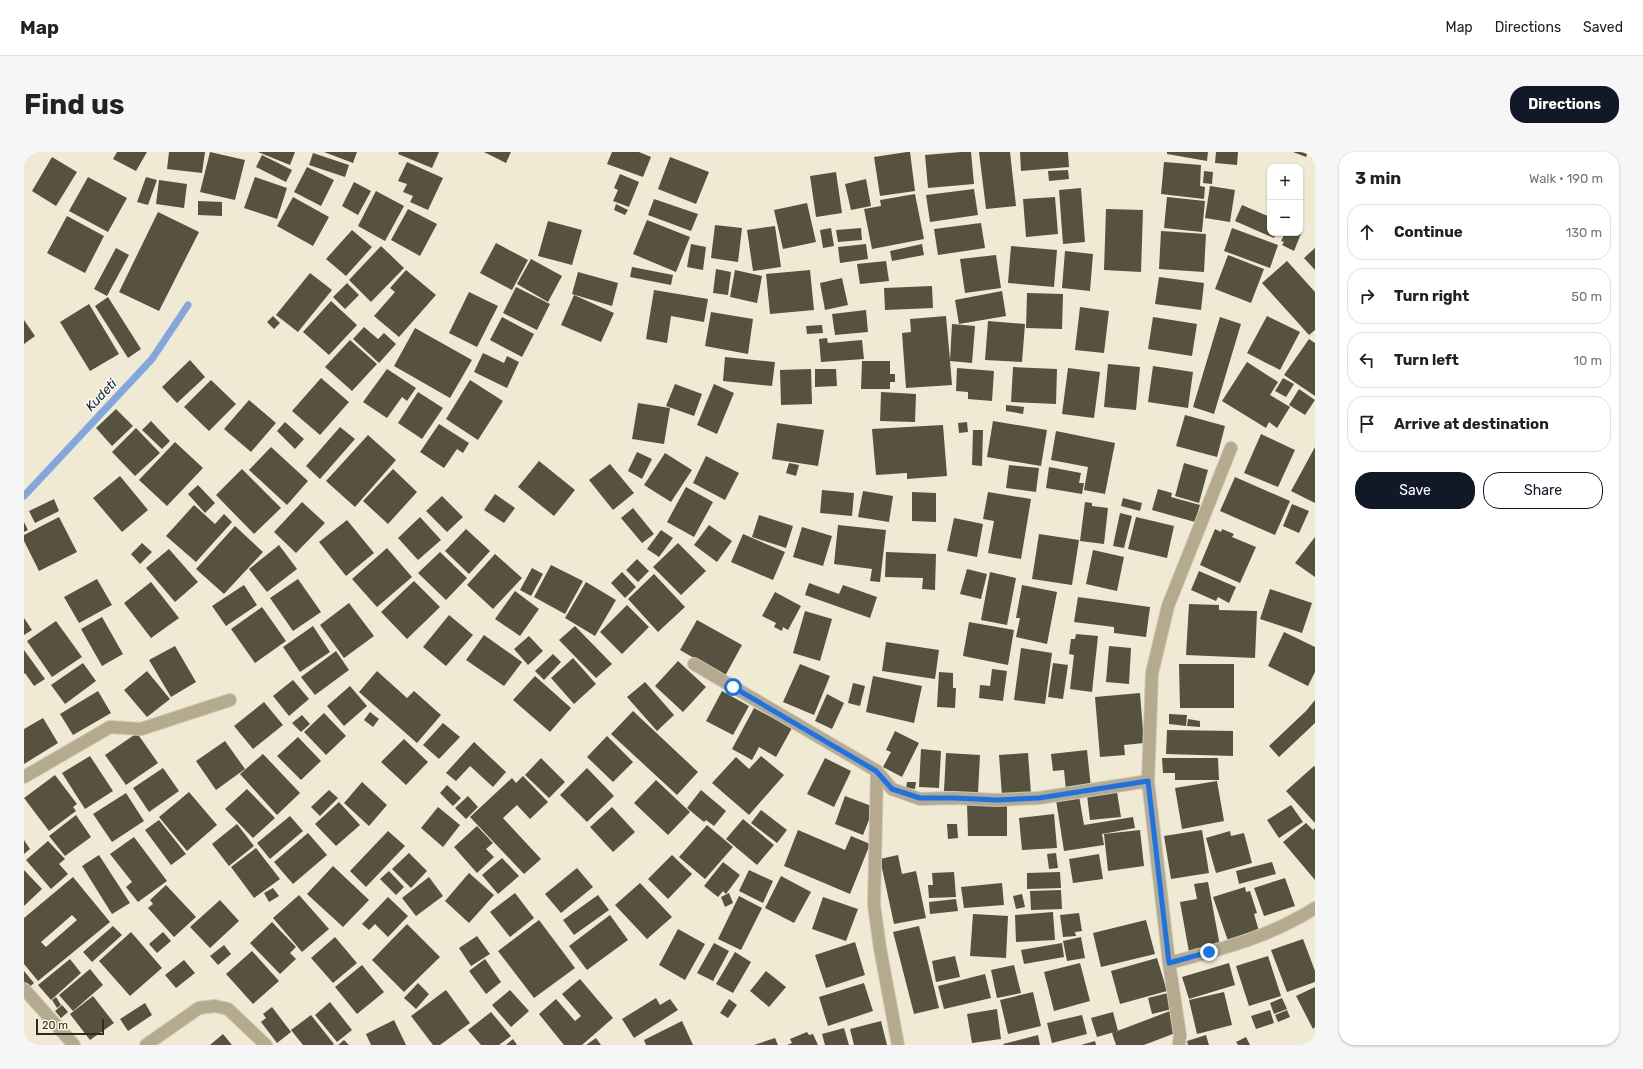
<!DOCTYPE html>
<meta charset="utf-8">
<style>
body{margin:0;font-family:Rubik,sans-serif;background:#f6f6f6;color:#222}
.controls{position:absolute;right:12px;top:12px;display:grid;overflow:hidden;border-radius:8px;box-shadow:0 1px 3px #0004}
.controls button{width:36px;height:36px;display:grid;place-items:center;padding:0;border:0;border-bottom:1px solid #e0e0e0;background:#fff;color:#222;font:20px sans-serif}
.scale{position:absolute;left:12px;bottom:10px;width:68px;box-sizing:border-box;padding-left:4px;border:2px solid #2e2b23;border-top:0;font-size:11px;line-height:14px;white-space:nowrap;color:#2e2b23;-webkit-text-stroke:3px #fdf6e1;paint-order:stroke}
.stop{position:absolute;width:12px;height:12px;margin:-9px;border:3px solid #1a73e8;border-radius:50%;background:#fff}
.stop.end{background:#1a73e8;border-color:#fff;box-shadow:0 1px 4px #0008}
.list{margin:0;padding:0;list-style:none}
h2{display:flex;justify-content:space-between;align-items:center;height:52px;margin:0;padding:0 16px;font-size:17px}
h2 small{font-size:13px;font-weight:400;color:#767676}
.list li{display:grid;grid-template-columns:26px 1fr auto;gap:12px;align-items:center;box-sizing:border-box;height:56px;margin:0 8px 8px;padding:0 8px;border:1px solid #e0e0e0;border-radius:16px}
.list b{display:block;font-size:15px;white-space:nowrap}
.list em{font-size:13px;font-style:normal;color:#767676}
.actions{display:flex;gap:8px;padding:12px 16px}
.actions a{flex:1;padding:9px 0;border:1px solid #111827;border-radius:16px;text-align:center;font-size:14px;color:#111827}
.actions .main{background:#111827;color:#fff}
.icon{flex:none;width:22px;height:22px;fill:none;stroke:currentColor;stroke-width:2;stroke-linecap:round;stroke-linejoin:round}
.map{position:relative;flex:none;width:1291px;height:893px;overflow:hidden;border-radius:16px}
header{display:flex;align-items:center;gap:24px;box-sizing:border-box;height:56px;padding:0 20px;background:#fff;border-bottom:1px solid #e0e0e0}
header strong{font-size:19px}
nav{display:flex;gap:22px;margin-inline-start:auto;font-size:14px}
.intro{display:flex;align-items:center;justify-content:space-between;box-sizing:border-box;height:96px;padding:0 24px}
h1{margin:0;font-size:28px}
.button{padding:10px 18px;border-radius:16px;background:#111827;color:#fff;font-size:14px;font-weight:700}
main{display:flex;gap:24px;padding:0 24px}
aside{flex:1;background:#fff;border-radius:16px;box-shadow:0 1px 3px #0004}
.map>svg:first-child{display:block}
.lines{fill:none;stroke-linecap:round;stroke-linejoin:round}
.stream{stroke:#81a7dd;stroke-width:7}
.building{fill:#575140;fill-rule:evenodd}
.street-casing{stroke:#cdc7b4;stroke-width:14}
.street{stroke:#b5a98e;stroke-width:12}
.route{stroke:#1a73e8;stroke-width:5}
.labels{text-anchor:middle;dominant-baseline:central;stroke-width:4;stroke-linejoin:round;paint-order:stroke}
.water-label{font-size:13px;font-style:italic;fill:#052a5a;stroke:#fdf6e1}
</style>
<header>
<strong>Map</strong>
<nav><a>Map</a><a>Directions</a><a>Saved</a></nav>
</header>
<div class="intro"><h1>Find us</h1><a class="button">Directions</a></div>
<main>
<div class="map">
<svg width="1291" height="893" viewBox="0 0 1291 893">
<rect width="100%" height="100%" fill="#f0e9d4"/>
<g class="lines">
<path class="stream" d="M0 344 128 207 164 153"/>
</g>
<path class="building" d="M93 0H123L112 19 89 7Z
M145 0H181L178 21 143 17Z
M186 0 221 8 211 48 176 40Z
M234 0H271L266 13Z
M300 0H333L329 11Z
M375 0H415L408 16 374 2Z
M460 0H487L482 11Z
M588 0H615L627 5 619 25 583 12Z
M883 0H886L891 39 856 44 850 5Z
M937 0H947L950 32 904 36 901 3Z
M955 0H986L992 54 962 57Z
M996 0H1044L1045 15 997 19Z
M1143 0H1184L1183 9 1143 2Z
M1192 0H1214L1213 13 1191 11Z
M1269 0H1284L1282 5Z
M1289 0H1291V8L1287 6Z
M289 1 325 13 321 25 285 13Z
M238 3 268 18 262 30 232 15Z
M28 5 53 20 32 54 8 39Z
M646 5 685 20 672 52 634 37Z
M383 10 419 26 404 58 386 50 389 44 379 40 383 32 374 29Z
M1140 10 1177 13 1176 34 1181 35 1180 47 1137 42Z
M283 15 310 28 297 54 270 40Z
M1044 18 1045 27 1025 29 1024 19Z
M1180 19 1189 20 1188 32 1179 31Z
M812 20 818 61 792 65 786 24Z
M596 22 615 30 605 55 589 49 594 38 590 36Z
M64 25 103 46 84 80 45 59Z
M122 25 133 28 124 53 113 50Z
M231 25 263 36 253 67 220 56Z
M842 27 847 54 827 58 821 32Z
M135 28 163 32 160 56 132 52Z
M330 30 347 39 334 63 318 54Z
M1186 34 1211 38 1206 70 1181 66Z
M1057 36 1061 90 1039 92 1035 38Z
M950 37 954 63 906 70 902 43Z
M352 39 380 54 361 89 334 74Z
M891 42 900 87 848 97 840 57 857 54 856 48Z
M269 45 305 65 289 94 253 74Z
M1031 45 1034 82 1002 85 999 47Z
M1143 45 1181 49 1178 80 1140 76Z
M630 47 674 62 667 79 624 63Z
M174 49 198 50V64L174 63Z
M783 51 792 90 759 97 750 58Z
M592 52 604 58 601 63 590 58Z
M1218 53 1246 65V81H1252L1250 86 1211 69Z
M384 57 413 72 396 104 367 88Z
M1082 57 1119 58 1117 120 1080 118Z
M134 60 175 80 135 159 95 140Z
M43 64 80 84 61 121 23 101Z
M623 68 666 85 652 120 609 102Z
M524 69 558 78 548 113 514 104Z
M957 71 961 96 914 103 910 77Z
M691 73 718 76 714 110 687 106Z
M751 74 757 115 729 119 723 78Z
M807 76 810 94 799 96 796 78Z
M837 76 838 88 814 90 812 78Z
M1208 76 1254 93 1246 116 1200 99Z
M328 78 348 95 322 124 302 107Z
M1137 79 1182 82 1180 120 1135 117Z
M1276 79H1278L1270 99 1258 93 1260 90 1257 89 1261 81H1276Z
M472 91 504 108 488 138 456 121Z
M667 92 682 95 679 118 663 115Z
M842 92 844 107 816 111 814 95Z
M898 92 900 103 868 109 866 99Z
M357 94 380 116 347 150 325 128Z
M987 94 1033 98 1030 135 984 131Z
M92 96 105 103 83 144 70 137Z
M1291 96V118L1280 106Z
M1041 99 1069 102 1066 139 1038 136Z
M972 103 977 136 941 141 936 107Z
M1204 103 1240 117 1227 151 1191 137Z
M507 107 538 124 524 150 493 132Z
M862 109 865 129 836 132 833 112Z
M1263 109 1291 140V178L1285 183 1238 131Z
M608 115 649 123 647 133 606 125Z
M692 117 707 120 704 143 689 141Z
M382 118 412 143 375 185 350 164 371 140 366 136Z
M711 118 738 124 733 151 706 145Z
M786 118 790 158 746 162 742 122Z
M554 120 594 131 588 154 548 142Z
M286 121 308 138 274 180 252 163Z
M1135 125 1180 131 1177 158 1131 152Z
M818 126 824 153 801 158 796 131Z
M323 131 335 143 321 157 309 145Z
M908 134 909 156 861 158 860 136Z
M492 135 526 152 513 178 479 161Z
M630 138 684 147 680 170 647 164 643 191 622 187Z
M978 139 982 164 935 172 931 148Z
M445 140 474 154 453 195 425 181Z
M1003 141 1039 142 1038 177 1002 176Z
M550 143 590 161 577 190 537 173Z
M84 145 117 197 104 206 71 154Z
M307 149 333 173 305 203 279 180Z
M65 152 95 202 66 219 36 170Z
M1056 155 1085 159 1080 201 1051 198Z
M842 158 844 180 811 183 808 162Z
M687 160 729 167 724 202 681 194Z
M249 164 256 171 250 177 243 170Z
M922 164 926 208 928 172 951 174 948 211 926 209 928 233 882 236 878 181 887 180 886 167Z
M1243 164 1276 180 1256 218 1223 201Z
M478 165 510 182 498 205 466 188Z
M1129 165 1173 172 1168 204 1124 197Z
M1196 165 1217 172 1190 262 1169 255Z
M0 168 11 184 0 192Z
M964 169 1001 172 998 210 961 208Z
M798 173 799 181 783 182 782 174Z
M340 175 354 187 360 181 372 192 355 211 329 187Z
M391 176 448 208 426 246 370 214Z
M803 186 804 191 838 188 840 207 797 210 795 187Z
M1285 187 1291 191V244L1260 223Z
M326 188 353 212 328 239 301 215Z
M459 201 480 211 483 204 495 210 483 236 450 220Z
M701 205 751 210 748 234 699 229Z
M166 208 181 225 153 251 138 235Z
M838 209H866V222H871V230H866V237H837Z
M1223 210 1254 230 1246 243 1266 255 1253 276 1245 270 1242 276 1198 249Z
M1084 212 1116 215 1112 258 1080 255Z
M1129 214 1169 220 1164 256 1124 250Z
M989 215 1033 217 1032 252 987 250Z
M933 216 970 219 968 249 944 247V240L932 239Z
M1044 216 1076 220 1070 266 1038 262Z
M363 217 392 236 383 249 378 245 363 266 339 250Z
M787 217 788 252 757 253 756 218Z
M791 217H812L813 234 791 235Z
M297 226 325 250 296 283 268 259Z
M1259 226 1270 232 1262 245 1251 239Z
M187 228 212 252 185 279 160 255Z
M446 228 479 249 454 288 422 267Z
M651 232 678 242 670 264 642 254Z
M690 232 710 241 693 282 673 273Z
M1275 237 1291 248 1281 263 1265 253Z
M394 240 419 256 398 287 374 271Z
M857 240 892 242 891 270 856 269Z
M225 248 252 271 227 300 200 277Z
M614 251 646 256 640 292 608 287Z
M982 253 1000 255 999 262 982 259Z
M92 257 109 274 88 294 72 276Z
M1161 263 1201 274 1193 305 1152 294Z
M127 269 146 289 138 297 118 278Z
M969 269 1023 278 1017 314 963 305Z
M261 270 280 287 271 297 253 279Z
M943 270 944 280 935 281 934 271Z
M753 271 800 278 794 314 748 307Z
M415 272 445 291 439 301 433 297 420 316 396 300Z
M919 273 923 324 883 327V321L852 323 848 277Z
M316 275 331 287 296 327 282 314Z
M112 276 136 301 111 324 88 300Z
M949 278H959L958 314 948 313Z
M1032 279 1091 291 1081 342 1060 338 1064 315 1027 308Z
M1237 282 1271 298 1254 335 1220 321Z
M344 283 372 308 331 355 302 329Z
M151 290 179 316 143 354 115 328Z
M247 295 284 329 263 353 225 318Z
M1291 295V351L1267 339Z
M613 300 628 307 618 327 604 319Z
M641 301 668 318 647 350 620 333Z
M682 304 715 321 701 348 669 331Z
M515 309 551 338 530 364 494 335Z
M765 311 775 313 772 324 762 321Z
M1160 311 1184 318 1175 351 1151 344Z
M586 312 610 341 589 358 565 328Z
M985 313 1015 316 1012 340 982 336Z
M1025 315 1057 321 1055 331H1060L1058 342 1022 336Z
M218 317 257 356 230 382 192 343Z
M369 317 393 340 364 372 339 349Z
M96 324 124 358 98 380 69 346Z
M1211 325 1266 349 1251 383 1196 359Z
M174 333 191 351 181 361 164 342Z
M662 335 689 350 670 385 643 370Z
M1134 337 1148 341 1147 345 1176 353 1171 370 1128 358Z
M798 338 830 341 828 364 796 361Z
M839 339 869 344 865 370 834 365Z
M888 340 912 341V370L888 369Z
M964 340 1007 347 997 407 964 401 970 369 959 367Z
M471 342 491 356 480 371 460 358Z
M418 344 439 365 423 380 402 359Z
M1099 346 1118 351 1116 359 1097 354Z
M30 347 35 359 11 371 5 359Z
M278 350 301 371 272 401 250 380Z
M1061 350 1068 351V354L1084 356 1080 392 1056 389Z
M1268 352 1285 359 1275 381 1259 374Z
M170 353 191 372 200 362 208 370 172 410 142 384Z
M609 356 630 382 618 391 597 366Z
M1096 361 1108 364 1100 396 1089 394Z
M735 363 769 374 762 396 728 385Z
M35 365 53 400 15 419 0 389V383Z
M396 365 417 388 394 408 374 386Z
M1112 365 1150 374 1143 406 1104 397Z
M930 366 959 372 953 405 923 399Z
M323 368 350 401 322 424 295 390Z
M0 370 4 378 0 380Z
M685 373 708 389 693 410 670 393Z
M814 373 862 378 856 430 846 429 848 417 810 412Z
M211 374 239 400 200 442 172 417Z
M778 375 808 384 799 414 769 405Z
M442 377 466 399 445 422 421 399Z
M1191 377 1197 380 1198 377 1210 382 1208 385 1232 395 1216 431 1176 413Z
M637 378 649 386 635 405 623 397Z
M719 382 761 400 749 428 707 410Z
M1015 382 1055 388 1048 433 1008 427Z
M1291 385V425L1271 411Z
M118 391 128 400 116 412 107 402Z
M654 391 682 419 657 443 629 415Z
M255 393 273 417 243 440 225 417Z
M363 396 388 425 353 455 328 427Z
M145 397 174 430 151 450 122 416Z
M1069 398 1100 405 1093 439 1062 432Z
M416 400 443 426 422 448 394 421Z
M862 400 912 402 911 438 898 437 899 426 861 425Z
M471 402 498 426 469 457 443 433Z
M613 407 625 419 614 430 602 418Z
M527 413 559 429 541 462 510 445Z
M508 416 519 422 507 444 496 438Z
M943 417 963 422 957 447 936 442Z
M1175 419 1212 435 1205 451 1194 445 1192 449 1167 438Z
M598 420 612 435 601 446 587 431Z
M966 420 992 426 983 473 957 468Z
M630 422 661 455 634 480 604 447Z
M73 427 88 453 55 471 40 445Z
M274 427 297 460 269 479 246 446Z
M390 429 416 455 383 487 357 460Z
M127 430 155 466 127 486 100 451Z
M562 430 592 448 571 484 541 466Z
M785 431 815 442 819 433 853 445 846 466 781 443Z
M220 433 233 453 202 474 188 454Z
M998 433 1033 440 1023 492 992 485 996 466H992Z
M1246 437 1288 451 1278 481 1236 467Z
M491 439 515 457 496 484 471 467Z
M751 440 777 454 764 478 759 475 758 479 750 475 752 471 738 464Z
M1054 445 1126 455 1122 485 1090 481V475L1050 470Z
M325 451 350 484 320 506 296 473Z
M1165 452 1195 453V458L1233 459 1231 506 1162 503Z
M603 453 625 475 598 502 576 480Z
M238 455 262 489 231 511 207 477Z
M781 459 808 467 796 509 769 501Z
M425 463 449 483 422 514 399 495Z
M78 465 99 502 78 514 57 477Z
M0 466 8 478 0 483Z
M673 468 718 493 701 524 656 498Z
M32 469 58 505 28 525 3 489Z
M945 470 990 478 984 513 939 504Z
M289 474 306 500 276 520 259 495Z
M551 474 588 512 572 526 535 488Z
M1260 480 1291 495V520L1284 534 1244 514Z
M1052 482 1074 484 1068 540 1046 537 1050 503 1045 502 1047 487H1051Z
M460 483 498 510 480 534 442 508Z
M505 484 519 499 504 513 490 497Z
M862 490 915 498 911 527 858 519Z
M151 494 172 530 147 545 125 508Z
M1085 494 1107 496 1105 532 1082 530Z
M997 496 1028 501 1021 552 990 548Z
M0 498 21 527 10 534 1 521 0 522Z
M312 499 325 518 291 543 277 525Z
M529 502 537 510 520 528 511 519Z
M549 506 572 532 550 552 527 526Z
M654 509 682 535 659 560 631 534Z
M59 511 72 529 41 552 27 533Z
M1029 511 1044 513 1039 547 1024 545Z
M776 512 806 524 790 563 759 550Z
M1155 512H1210V556H1156Z
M968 517 983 519 979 549 955 546 956 533 966 534Z
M123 519 146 547 123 565 100 538Z
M353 519 383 546 390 539 417 563 393 591 335 540Z
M915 520 929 521V536H932L931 556 913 555Z
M511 524 547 556 526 580 489 548Z
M849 524 898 534 890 571 842 560Z
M269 528 285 547 265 564 249 544Z
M621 530 650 563 633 579 603 545Z
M829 531 841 534 836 554 824 551Z
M326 534 343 554 320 574 303 554Z
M74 539 87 561 49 583 36 562Z
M698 539 725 554 709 583 682 569Z
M1116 541 1120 591 1100 593 1101 603 1076 605 1071 545Z
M803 542 820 551 808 577 791 569Z
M1291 548V571L1255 605 1245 594 1282 559Z
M240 550 259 573 229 597 210 574Z
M730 556 768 576 752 605 735 595 728 608 708 597Z
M609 559 674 620 653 643 587 582Z
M346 560 355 567 349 575 340 568Z
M300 561 322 584 302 603 280 580Z
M1145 562 1163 563 1162 574 1145 572Z
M278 563 286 572 277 580 268 571Z
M19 566 34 591 0 612V577Z
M1164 567 1176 569V575L1163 574Z
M419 571 436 585 415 607 399 593Z
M1143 578 1209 579V604L1142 602Z
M871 579 895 591 878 625 859 615 867 600 862 598Z
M113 581 134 611 102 633 81 603Z
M583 584 609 610 589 630 563 605Z
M274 585 297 609 277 628 253 604Z
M380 587 404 610 382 633 357 610Z
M201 589 221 617 192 638 172 609Z
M450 590 482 620 469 635 446 614 432 629 422 621Z
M897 597 917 599 915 636 895 635Z
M1063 598 1067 636 1042 638 1040 618 1029 619 1027 602Z
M922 601 956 603 954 641 920 639Z
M1004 601 1007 642 978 644 975 603Z
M239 602 276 641 253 663 216 622Z
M66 604 89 639 61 657 38 621Z
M737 604 760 623 725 663 688 631 712 605 725 617Z
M517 606 541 630 525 646 501 623Z
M801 606 827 619 810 655 783 642Z
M1138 606H1194L1195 628H1151V621H1139Z
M1290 614 1291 615V671L1262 639Z
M139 616 155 639 125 660 109 636Z
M563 616 590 644 563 670 536 643Z
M31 623 53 652 49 655 52 659 25 679 0 646Z
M499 624 524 650 506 667 493 653 479 666 517 707 500 722 446 665 488 626 492 631Z
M632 628 666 660 644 683 610 651Z
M1193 629 1200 669 1158 677 1151 636Z
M338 630 363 653 345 674 320 651Z
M883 630H892L891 637 882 636Z
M423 633 437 646 429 654 416 641Z
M223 637 251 666 229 686 201 657Z
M305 638 314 646 296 664 287 655Z
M677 638 702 659 690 674 682 668 680 670 663 656Z
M165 640 193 673 163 699 135 665Z
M1093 640 1097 665 1066 668 1063 643Z
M102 641 120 669 88 690 69 662Z
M444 644 454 655 442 667 431 656Z
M821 644 850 655 839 683 811 672Z
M1055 644 1060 673 1109 665 1111 676 1078 682 1080 693 1040 699 1032 648Z
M315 650 336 673 312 694 291 672Z
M943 651H983V684H944Z
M1267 653 1279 670 1255 686 1243 668Z
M414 655 436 673 419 695 397 676Z
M588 655 611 680 589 700 566 675Z
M737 658 763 678 753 691 727 671Z
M1030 662 1033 696 998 698 995 666Z
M52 663 67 685 41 704 25 684Z
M266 664 279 679 246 707 233 691Z
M719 667 750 693 733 713 702 687Z
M135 668 162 702 147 713 121 678Z
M1282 671 1289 678 1291 676V728L1259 690Z
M213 672 230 694 205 714 188 692Z
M923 672H933L934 686 924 687Z
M683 673 709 695 681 727 655 705Z
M453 674 469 691 462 697 470 705 453 721 430 695Z
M774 678 821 698 827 684 846 692 826 742 760 714Z
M1116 678 1120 714 1084 719 1080 682Z
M1178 678 1185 721 1147 727 1140 684Z
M364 679 381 694 342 735 326 719Z
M1206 679 1207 684 1220 681 1228 711 1192 721 1182 686Z
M284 681 303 703 269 732 250 710Z
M110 685 143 729 114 750 102 735 108 730 86 702Z
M0 688 6 697 0 702Z
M24 689 41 707 35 712 44 722 27 737 2 708Z
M232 696 256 727 230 746 207 715Z
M385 701 403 719 387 736 368 717Z
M1032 701 1034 716 1025 717 1023 702Z
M1075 702 1079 727 1049 731 1045 707Z
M75 703 106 751 88 762 58 714Z
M648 703 668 722 644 747 624 727Z
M874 703 878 722 892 719 902 766 870 772 856 707Z
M478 706 495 724 474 742 458 723Z
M699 710 716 723 702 742 699 739 694 745 680 734Z
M1248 710 1252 722 1215 732 1212 719Z
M309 714 345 748 319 775 283 742Z
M553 716 569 735 537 761 521 742Z
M0 718 18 737 0 754Z
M725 718 749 729 739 751 715 739Z
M365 719 380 735 372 743 356 727Z
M930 720 932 745 905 746 904 733H909L908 721Z
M1036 720 1037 736 1003 737V721Z
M445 721 470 743 445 771 421 749Z
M757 724 787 740 770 771 741 756Z
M49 725 86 770 14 829 0 812V766ZM48 763 53 768 22 795 17 790Z
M405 725 419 744 392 764 378 746Z
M1261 726 1271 754 1240 764 1230 736Z
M1184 730 1196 794 1165 800 1156 750 1173 747 1170 732Z
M616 731 648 765 623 787 591 753Z
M978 731 980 753 940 756 937 735Z
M142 733 172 765 150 785 124 756 129 752 126 748Z
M1221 735 1222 740 1226 739 1233 761 1230 762 1235 779 1204 789 1189 745Z
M249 736 255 744 245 750 240 741Z
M1037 738 1038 757 1007 758 1006 739Z
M491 741 510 766 486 785 466 760Z
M705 741 709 751 701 755 697 745Z
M998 742 1001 755 992 757 989 744Z
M275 743 305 777 278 800 249 766Z
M574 743 585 758 550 783 539 768Z
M715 744 738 756 717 798 694 787Z
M364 745 384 764 364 785 351 772 345 778 338 772Z
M799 745 834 757 822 789 788 777Z
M932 747 934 759 906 762 905 750Z
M196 748 215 769 186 796 166 775Z
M1029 760 1031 788 992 790 991 763Z
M1055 761 1058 779 1051 780 1052 784 1039 785 1036 763Z
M949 762 984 764 982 806 946 804Z
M586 763 604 788 563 818 545 794Z
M515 768 551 816 510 846 474 799Z
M1122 768 1131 802 1077 815 1069 781Z
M248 770 272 795 266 801 272 807 256 822 226 791Z
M383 772 416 805 380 840 348 808Z
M89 774 98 783 68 810 59 800Z
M895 774 915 856 890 862 869 780Z
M654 777 681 792 661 828 635 813Z
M107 780 138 816 106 844 75 809Z
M139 780 147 789 133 801 125 792Z
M453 784 466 802 447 814 435 796Z
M311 785 333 811 309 831 287 806Z
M1057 785 1061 806 1043 809 1039 789Z
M1279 787 1291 819V830L1263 840 1247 798Z
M831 790 841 823 802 836 791 803Z
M690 791 705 799 689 829 673 821Z
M1038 791 1040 805 1000 812 997 798Z
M200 793 207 802 194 813 186 804Z
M228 799 255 829 229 852 202 822Z
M711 800 727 810 709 841 692 832Z
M931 804 936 825 912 830 908 809Z
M1244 804 1257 844 1225 854 1212 814Z
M1133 806 1143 839 1096 852 1087 819Z
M46 807 57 821 27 848 14 833Z
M461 807 477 830 462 842 445 819Z
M160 808 171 821 152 836 141 823Z
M1056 811 1066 849 1030 859 1020 820Z
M1205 811 1211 833 1165 847 1158 825Z
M338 813 360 840 333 862 311 835Z
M990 813 997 841 973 846 967 818Z
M66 817 79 833 49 859 35 843Z
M0 819 10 831 3 837 0 833Z
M742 819 762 835 745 855 726 839Z
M961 822 967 846 920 857 914 834Z
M556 827 589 866 558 893H540L515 862 532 847 551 869 557 864 538 842Z
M394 831 405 842 392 857 380 846Z
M840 831 849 859 804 874 795 845Z
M1291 835V875L1289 877 1272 844Z
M422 838 446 871 416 893H409L387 864Z
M486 838 505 859 487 875 468 853Z
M1009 840 1017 874 984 882 976 848Z
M1200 840 1208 873 1173 882 1165 848Z
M1144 841 1148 857 1128 862 1124 846Z
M69 844 90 871 66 888 46 862Z
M32 845 37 853 33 856 28 848Z
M632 846 636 853 646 847 654 858 610 886 598 867Z
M1258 846 1263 857 1250 862 1246 851Z
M705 847 713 853 704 866 696 861Z
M306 850 328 878 313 890 291 863Z
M121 851 128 863 104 879 96 867Z
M38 853 44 860 37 866 31 859Z
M248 855 267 880 253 891 237 870 242 866 239 862Z
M973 857 977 887 948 891 943 862Z
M1246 858 1250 871 1232 877 1227 864Z
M1263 858 1266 865 1254 870 1251 863Z
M1146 859 1154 880 1120 893H1092L1088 881Z
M467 860 487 884 475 893H457L444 878Z
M1089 860 1094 879 1073 885 1067 866Z
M287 863 310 892 309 893H279L267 878Z
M1058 863 1063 882 1028 891 1023 871Z
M370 868 382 893H347L342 882Z
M658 869 669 893H622L620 888Z
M857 869 863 893H830L826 877Z
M820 876 825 893H801L798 882Z
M783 880 785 883 789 882 794 893H763L768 891 766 887Z
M199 882 208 893H186Z
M0 883 8 893H0Z
M1014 883 1016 893H980L979 892Z
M1182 883 1185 893H1164L1163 889Z
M1222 885 1226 893H1214L1212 890Z
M572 886 577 893H562Z
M751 886 754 893H730Z
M489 887 493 893H482Z
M320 888 325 893H314Z
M1071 889 1072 893H1057Z"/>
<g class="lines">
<defs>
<path id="street" d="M670 512 853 619 868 637 896 647 930 646 973 648 1015 646 1124 629
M853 619 850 753 856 796 874 893
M0 625 86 575 117 577 206 548
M1145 811C1197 797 1246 785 1291 756
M0 837 50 893
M122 893 175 856 191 854 204 857 242 893
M1155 893 1156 883 1145 811 1124 629 1128 521 1144 454 1207 296"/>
</defs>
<use href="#street" class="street-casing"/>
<use href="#street" class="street"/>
</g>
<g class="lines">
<path class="route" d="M709 535 852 619 868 637 896 646H930L973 648 1015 646 1124 629 1145 811 1185 800"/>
</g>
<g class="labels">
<g class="water-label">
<text transform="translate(77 243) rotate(-47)">Kudeti</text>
</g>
</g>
</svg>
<div class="controls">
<button>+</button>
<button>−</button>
</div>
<div class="scale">20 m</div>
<div class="stop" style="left:709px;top:535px"></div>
<div class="stop end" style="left:1185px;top:800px"></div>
</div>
<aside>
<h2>3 min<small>Walk · 190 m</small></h2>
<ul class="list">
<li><svg class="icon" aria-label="ahead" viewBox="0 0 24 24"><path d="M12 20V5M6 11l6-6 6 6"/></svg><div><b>Continue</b></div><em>130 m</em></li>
<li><svg class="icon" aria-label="right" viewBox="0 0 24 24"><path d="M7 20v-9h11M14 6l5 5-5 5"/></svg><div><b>Turn right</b></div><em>50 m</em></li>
<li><svg class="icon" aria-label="left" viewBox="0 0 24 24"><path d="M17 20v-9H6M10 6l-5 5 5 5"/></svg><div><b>Turn left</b></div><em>10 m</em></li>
<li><svg class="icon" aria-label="arrive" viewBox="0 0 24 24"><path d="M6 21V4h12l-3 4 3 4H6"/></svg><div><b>Arrive at destination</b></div></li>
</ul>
<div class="actions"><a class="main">Save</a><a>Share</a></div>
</aside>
</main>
